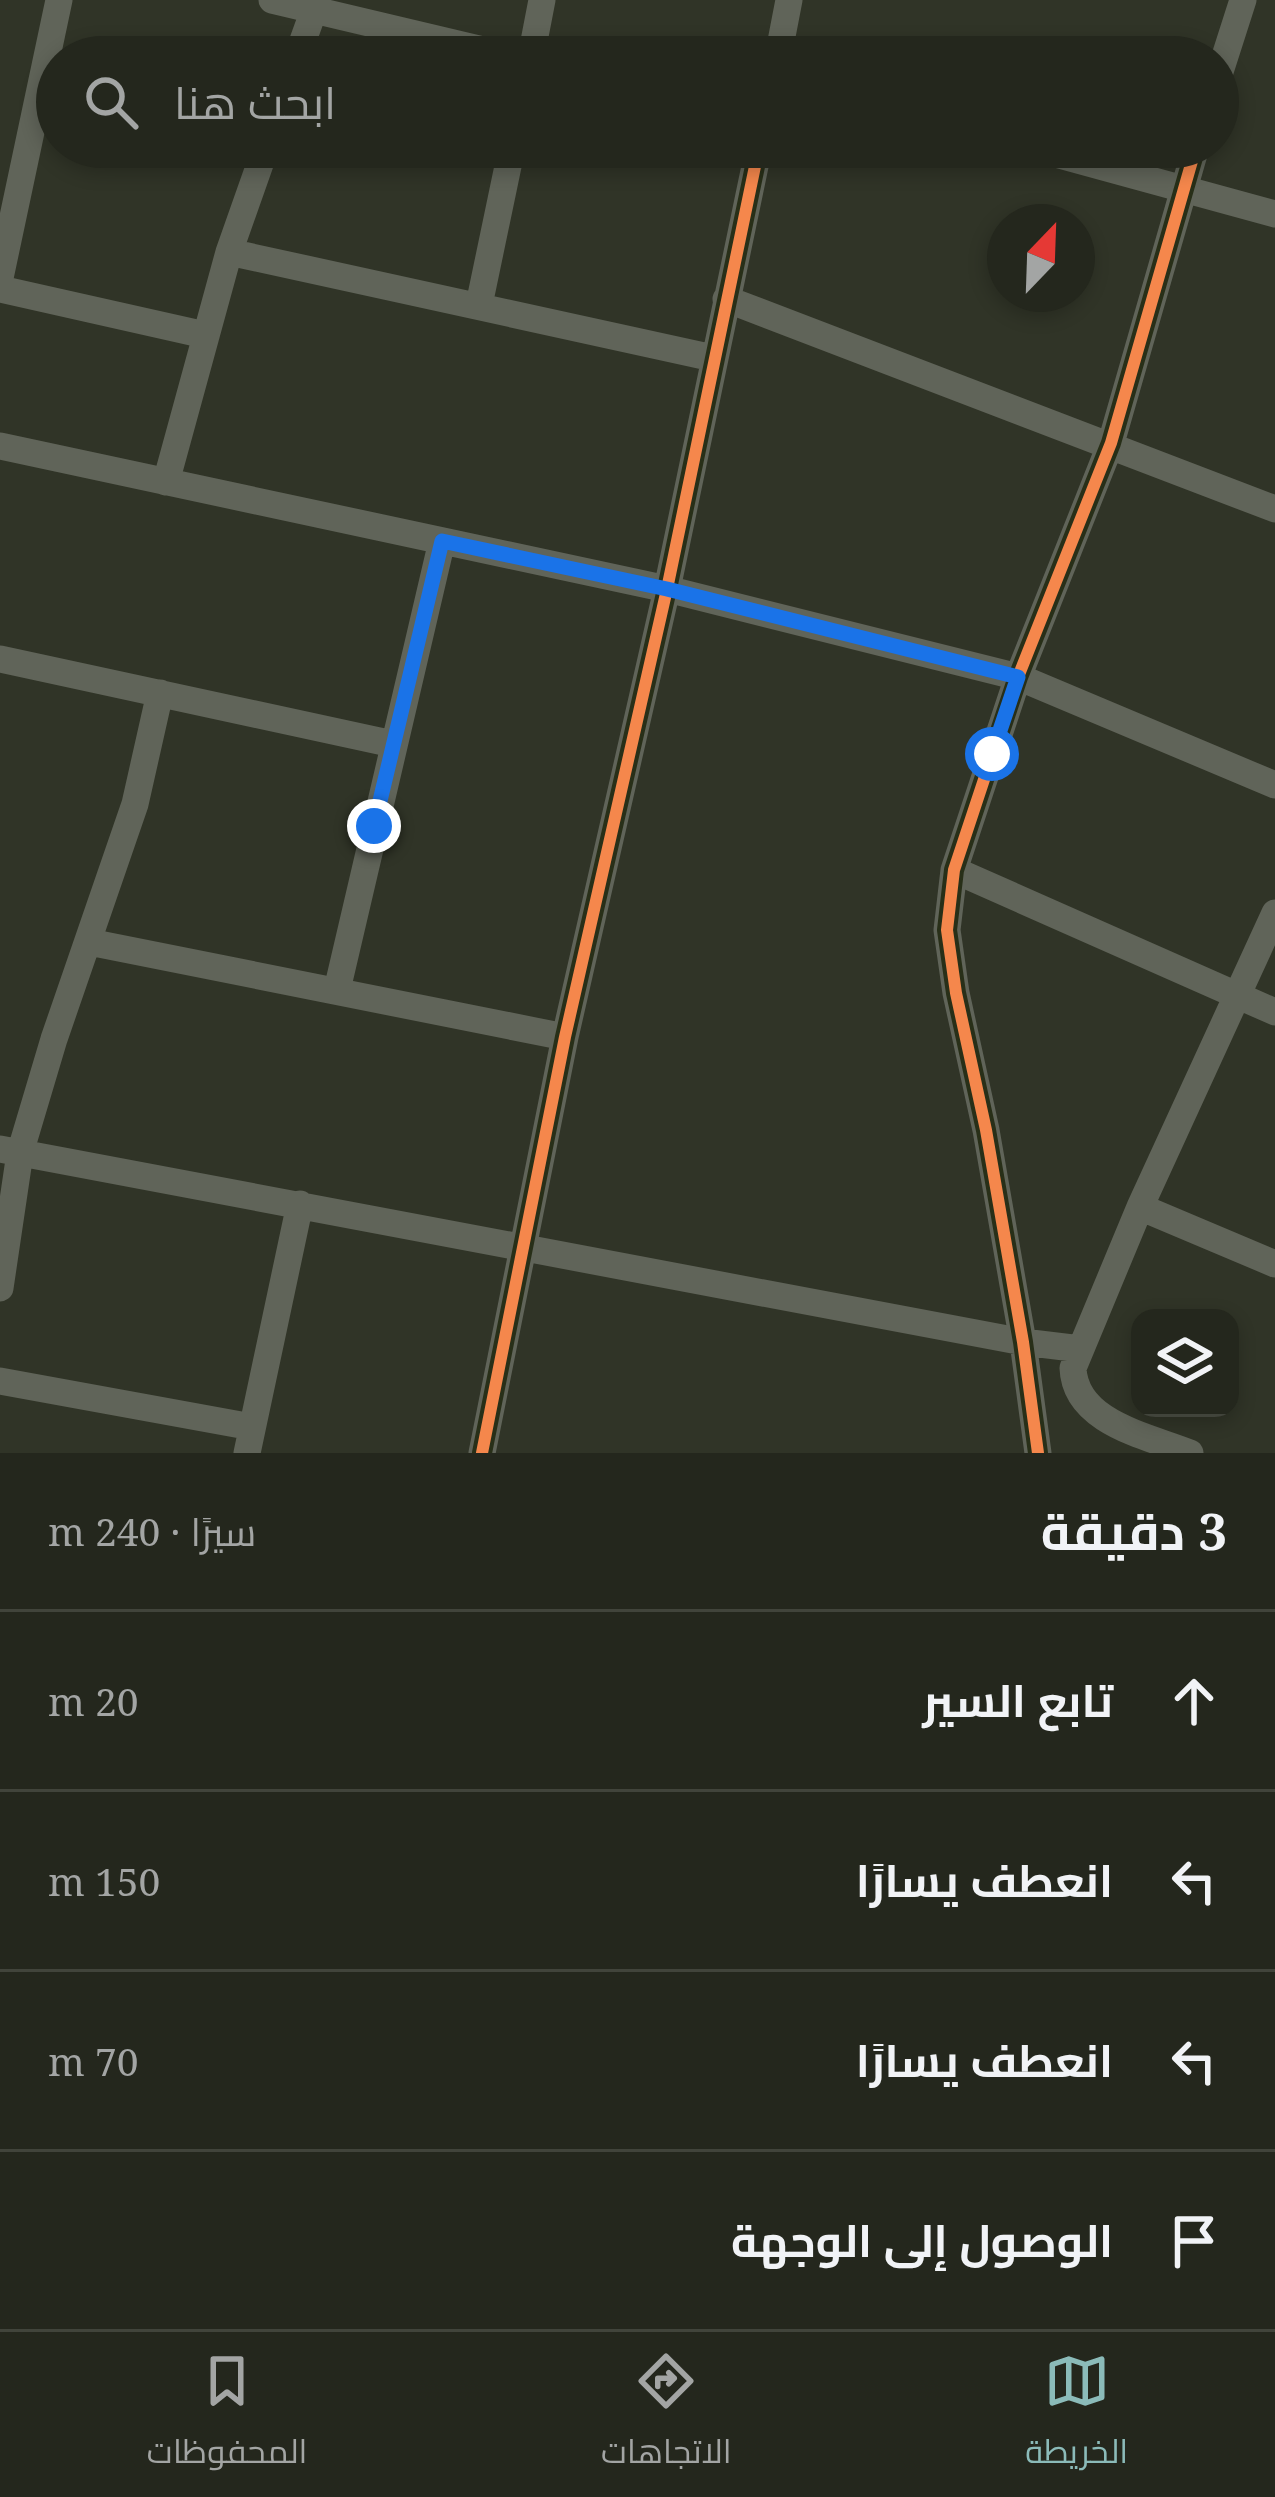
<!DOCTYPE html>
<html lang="ar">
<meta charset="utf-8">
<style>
body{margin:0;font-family:"Noto Serif",Cairo,serif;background:#30332a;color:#f1f3f6;direction:rtl}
.controls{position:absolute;right:36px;bottom:36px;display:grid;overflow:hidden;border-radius:24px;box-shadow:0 6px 18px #0003}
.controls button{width:108px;height:108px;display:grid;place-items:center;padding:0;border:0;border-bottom:3px solid #41443b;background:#24271d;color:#f1f3f6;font:60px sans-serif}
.compass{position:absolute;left:987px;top:204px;width:108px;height:108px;border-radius:50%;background:#24271d;box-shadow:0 6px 18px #0003;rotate:23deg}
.stop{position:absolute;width:36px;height:36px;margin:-27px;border:9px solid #1a73e8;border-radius:50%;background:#fff}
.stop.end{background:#1a73e8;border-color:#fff;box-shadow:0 3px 12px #0008}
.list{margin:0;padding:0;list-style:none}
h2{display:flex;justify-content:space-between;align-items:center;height:156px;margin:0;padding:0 48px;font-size:51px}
h2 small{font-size:39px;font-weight:400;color:#a3a5a4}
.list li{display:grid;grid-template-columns:78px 1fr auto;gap:36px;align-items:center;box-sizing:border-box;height:180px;padding:0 48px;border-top:3px solid #41443b}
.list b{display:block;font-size:45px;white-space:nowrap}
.list em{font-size:39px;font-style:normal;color:#a3a5a4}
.icon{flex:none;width:66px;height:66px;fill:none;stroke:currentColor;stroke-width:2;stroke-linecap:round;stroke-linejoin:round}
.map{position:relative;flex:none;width:1275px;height:1453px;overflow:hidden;direction:ltr}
.search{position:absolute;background:#24271d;box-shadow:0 6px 18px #0003;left:36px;right:36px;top:36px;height:132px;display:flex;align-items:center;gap:30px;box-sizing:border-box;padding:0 42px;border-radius:66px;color:#a3a5a4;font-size:45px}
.sheet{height:876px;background:#24271d}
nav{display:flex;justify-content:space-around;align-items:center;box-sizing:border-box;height:168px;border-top:3px solid #41443b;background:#24271d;font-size:33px;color:#a3a5a4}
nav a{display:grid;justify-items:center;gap:6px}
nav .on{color:#8bbbb9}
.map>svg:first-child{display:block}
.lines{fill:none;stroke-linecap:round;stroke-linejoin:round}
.minor{stroke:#606459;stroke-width:27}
.cycleway-casing{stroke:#282f18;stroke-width:20}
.cycleway{stroke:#f5874c;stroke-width:12}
.route{stroke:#1a73e8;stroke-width:15}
</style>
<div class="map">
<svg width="1275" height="1453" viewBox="0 0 1275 1453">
<rect width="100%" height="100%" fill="#303427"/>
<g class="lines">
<path class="minor" d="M272 0 513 57
M297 57 314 10
M531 57 542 0
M778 57 789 0
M1218 78 1243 0
M1030 147 1275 214
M229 252 713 358
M0 278 59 0
M0 289 205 335
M726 299 1275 509
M479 305 512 147
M0 446 667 589 1018 677 1275 785
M166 482 229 252 266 147
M0 659 393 744
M954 870 1275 1012
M89 942 565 1037
M337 990 442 541
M0 1149 1023 1342 1081 1349
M1140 1207 1275 1264
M0 1288 20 1153 54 1039 135 804 160 693
M0 1381 252 1427
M247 1453 300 1204
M482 1453 565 1037 667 589 759 147
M1038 1453 1023 1342 986 1130 956 993 947 930 954 870 1018 677 1111 443 1196 147
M1190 1453C1148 1436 1075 1423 1073 1368L1140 1207 1275 913"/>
<defs>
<path id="cycleway" d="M482 1453 565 1037 667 589 759 147
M1038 1453 1023 1342 986 1130 956 993 947 930 954 870 1018 677 1111 443 1196 147"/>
</defs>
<use href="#cycleway" class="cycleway-casing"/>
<use href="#cycleway" class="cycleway"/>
</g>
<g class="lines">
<path class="route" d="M374 826 442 541 667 589 1018 677 992 754"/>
</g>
</svg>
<div class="controls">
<button><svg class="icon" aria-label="layers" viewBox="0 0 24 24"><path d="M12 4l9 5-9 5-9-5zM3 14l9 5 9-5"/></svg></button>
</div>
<svg class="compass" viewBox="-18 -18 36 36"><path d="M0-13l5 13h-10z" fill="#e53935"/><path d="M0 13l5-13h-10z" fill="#a3a5a4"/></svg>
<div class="stop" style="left:992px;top:754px"></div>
<div class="stop end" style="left:374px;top:826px"></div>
<div class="search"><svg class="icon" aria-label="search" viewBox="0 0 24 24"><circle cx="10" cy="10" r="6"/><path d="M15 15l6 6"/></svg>ابحث هنا</div>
</div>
<section class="sheet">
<h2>3 دقيقة<small>سيرًا · 240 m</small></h2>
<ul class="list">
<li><svg class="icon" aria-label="ahead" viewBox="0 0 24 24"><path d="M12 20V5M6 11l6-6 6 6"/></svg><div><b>تابع السير</b></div><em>20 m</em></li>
<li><svg class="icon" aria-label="left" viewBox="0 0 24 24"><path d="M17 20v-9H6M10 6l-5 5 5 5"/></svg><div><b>انعطف يسارًا</b></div><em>150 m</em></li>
<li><svg class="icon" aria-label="left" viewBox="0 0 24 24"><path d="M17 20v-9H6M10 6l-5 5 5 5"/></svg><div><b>انعطف يسارًا</b></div><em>70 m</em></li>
<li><svg class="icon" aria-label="arrive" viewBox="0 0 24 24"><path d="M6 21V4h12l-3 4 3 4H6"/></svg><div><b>الوصول إلى الوجهة</b></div></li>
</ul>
</section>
<nav>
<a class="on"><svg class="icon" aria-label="map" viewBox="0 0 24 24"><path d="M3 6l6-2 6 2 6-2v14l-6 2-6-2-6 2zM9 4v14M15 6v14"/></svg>الخريطة</a>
<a><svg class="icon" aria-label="directions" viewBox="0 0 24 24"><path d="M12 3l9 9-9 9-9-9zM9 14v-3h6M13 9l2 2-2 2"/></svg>الاتجاهات</a>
<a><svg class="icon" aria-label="saved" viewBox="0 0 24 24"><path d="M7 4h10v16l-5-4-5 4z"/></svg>المحفوظات</a>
</nav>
